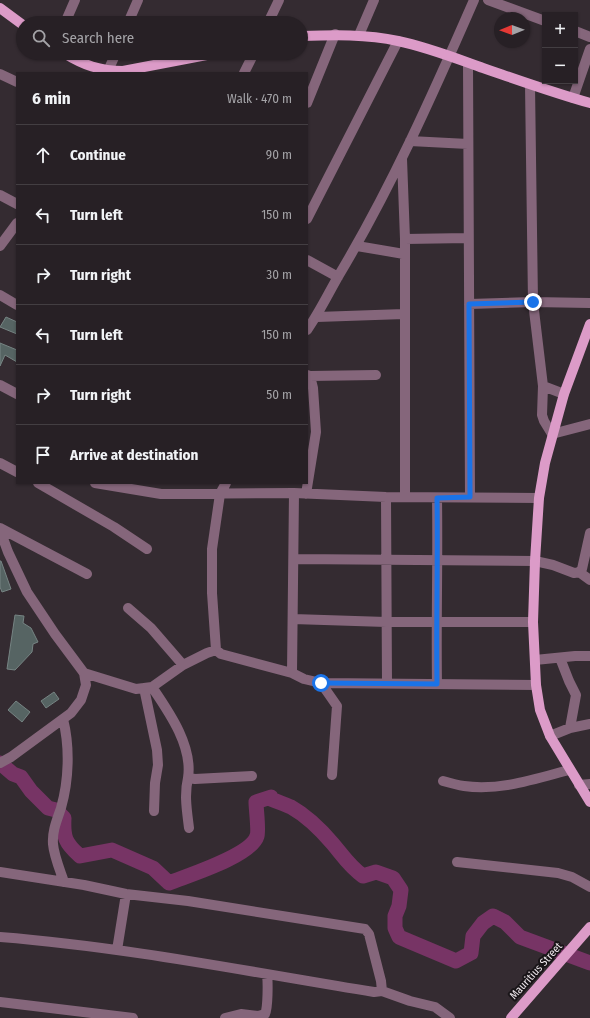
<!DOCTYPE html>
<meta charset="utf-8">
<style>
body{margin:0;font-family:"Fira Sans Condensed",sans-serif;background:#332d32;color:#f1f3f6}
.controls{position:absolute;right:12px;top:12px;display:grid;overflow:hidden;border-radius:0px;box-shadow:0 1px 3px #0004}
.controls button{width:36px;height:36px;display:grid;place-items:center;padding:0;border:0;border-bottom:1px solid #433e42;background:#272025;color:#f1f3f6;font:20px sans-serif}
.compass{position:absolute;left:494px;top:12px;width:36px;height:36px;border-radius:50%;background:#272025;box-shadow:0 1px 3px #0004;rotate:269deg}
.stop{position:absolute;width:12px;height:12px;margin:-9px;border:3px solid #1a73e8;border-radius:50%;background:#fff}
.stop.end{background:#1a73e8;border-color:#fff;box-shadow:0 1px 4px #0008}
.list{margin:0;padding:0;list-style:none}
h2{display:flex;justify-content:space-between;align-items:center;height:52px;margin:0;padding:0 16px;font-size:17px}
h2 small{font-size:13px;font-weight:400;color:#a4a3a7}
.list li{display:grid;grid-template-columns:26px 1fr auto;gap:12px;align-items:center;box-sizing:border-box;height:60px;padding:0 16px;border-top:1px solid #433e42}
.list b{display:block;font-size:15px;white-space:nowrap}
.list em{font-size:13px;font-style:normal;color:#a4a3a7}
.icon{flex:none;width:22px;height:22px;fill:none;stroke:currentColor;stroke-width:2;stroke-linecap:round;stroke-linejoin:round}
.map{position:relative;flex:none;width:590px;height:1018px;overflow:hidden}
.search{position:absolute;background:#272025;box-shadow:0 1px 3px #0004;left:16px;top:16px;width:292px;height:44px;display:flex;align-items:center;gap:10px;box-sizing:border-box;padding:0 14px;border-radius:22px;color:#a4a3a7;font-size:15px}
.panel{position:absolute;background:#272025;box-shadow:0 1px 3px #0004;left:16px;top:72px;width:292px;height:412px;border-radius:0px}
.map>svg:first-child{display:block}
.lines{fill:none;stroke-linecap:round;stroke-linejoin:round}
.river{stroke:#773465;stroke-width:15}
.building{fill:#566463;stroke:#768483}
.minor{stroke:#85667b;stroke-width:10}
.major{stroke:#dc9bc8;stroke-width:10}
.route{stroke:#1a73e8;stroke-width:5}
.labels{text-anchor:middle;dominant-baseline:central;stroke-width:4;stroke-linejoin:round;paint-order:stroke}
.street-label{font-size:11px;fill:#eee7ec;stroke:#191518}
</style>
<div class="map">
<svg width="590" height="1018" viewBox="0 0 590 1018">
<rect width="100%" height="100%" fill="#342b31"/>
<g class="lines">
<path class="river" d="M0 763 13 774 21 777 31 791 48 808 56 810 64 818C63 837 65 843 80 856L112 850 153 868 169 883C189 875 251 856 257 836 259 831 256 809 256 802L271 797V799C278 802 285 804 291 807 307 816 322 831 333 844 343 856 350 867 363 876L376 872 393 878 401 890 399 906 395 916V928L399 937 456 961 471 953 473 936 483 923 493 916 505 922 520 937 590 963"/>
</g>
<path class="building" d="M6 317 17 322V334L0 327Z
M0 343 17 350V362L5 355 0 366Z
M0 561H1L11 589 2 592 0 587Z
M15 615 24 616 23 623 31 628 38 642 33 644 32 652 15 670 7 669Z
M54 692 59 699 46 708 41 701Z
M16 701 30 712 22 722 8 710Z"/>
<g class="lines">
<path class="minor" d="M488 0 545 21
M65 23 75 0
M128 23 138 0
M268 23 279 0
M575 31 590 37
M359 35 374 0
M468 63 470 497
M107 73 116 53
M244 73 254 53
M0 74 17 82
M530 85 533 302 543 386 564 394
M573 98 590 49
M307 103 335 34
M410 141 468 144
M402 159 405 239V497
M0 195 17 204
M307 219 398 41
M405 239 468 238
M0 246 17 223
M357 246 404 254
M307 260 338 277
M0 295 17 305
M469 304 533 302 590 303
M317 317 404 314
M307 330C319 313 328 294 339 275 391 188 433 94 474 0
M307 375 310 376 376 375
M0 385 17 394
M543 386 542 415 544 421 552 434 590 424
M0 463 17 472
M38 483 114 527 147 549
M95 483 161 494 294 493 386 497 539 498
M306 494 316 432 313 388 310 376
M386 497 387 684
M0 528 87 574
M0 530 8 552 27 592 55 634 84 673 86 685 81 700 71 713 11 757 0 763
M294 559 535 561 553 565 574 573 579 572 582 569 590 533
M579 572 590 580
M128 608 151 628 183 665
M293 619 386 622H533
M216 650 221 654 292 673 304 679 321 683 536 685
M560 658 569 681 576 695 570 728
M535 660 575 656H590
M84 673 136 689 152 687 183 665 207 653 216 650 212 593V549L220 494 226 483
M292 673 294 493
M321 683 337 706 332 775
M437 684C436 622 438 560 437 498
M152 687C169 712 193 746 188 778L195 779 252 776
M144 688 157 750 158 765 155 783 154 811
M63 719C70 747 69 780 61 808 57 820 52 831 53 844 54 856 60 870 64 882
M550 736 570 728 590 724
M188 778C184 795 187 811 189 828
M443 781C450 783 457 785 464 786 500 791 535 779 569 770
M579 785 590 784
M457 862 558 873 572 877 590 887
M0 872 84 885 126 894 188 901 365 929 369 934 381 981 382 991
M0 937C126 947 250 972 374 992L382 991 410 1001 435 1007 450 1018
M117 950 126 894
M0 1002 133 1018
M225 1018 241 1014 258 1016 265 1014C268 1008 268 982 267 975"/>
<path class="major" d="M0 8 23 25
M301 36C334 35 366 34 398 41 427 47 455 58 483 68 518 80 554 93 590 103
M64 53C83 65 100 71 123 71L217 53
M590 324 564 394 545 463 539 498 535 561 533 622 536 685 540 710 550 736 590 802
M511 1018 590 927"/>
</g>
<g class="lines">
<path class="route" d="M321 683 437 684C436 622 438 560 437 498L470 497 469 304 533 302"/>
</g>
<g class="labels">
<g class="street-label">
<text transform="translate(536 971) rotate(-48)">Mauritius Street</text>
</g>
</g>
</svg>
<div class="controls">
<button>+</button>
<button>−</button>
</div>
<svg class="compass" viewBox="-18 -18 36 36"><path d="M0-13l5 13h-10z" fill="#e53935"/><path d="M0 13l5-13h-10z" fill="#a4a3a7"/></svg>
<div class="stop" style="left:321px;top:683px"></div>
<div class="stop end" style="left:533px;top:302px"></div>
<div class="search"><svg class="icon" aria-label="search" viewBox="0 0 24 24"><circle cx="10" cy="10" r="6"/><path d="M15 15l6 6"/></svg>Search here</div>
<section class="panel">
<h2>6 min<small>Walk · 470 m</small></h2>
<ul class="list">
<li><svg class="icon" aria-label="ahead" viewBox="0 0 24 24"><path d="M12 20V5M6 11l6-6 6 6"/></svg><div><b>Continue</b></div><em>90 m</em></li>
<li><svg class="icon" aria-label="left" viewBox="0 0 24 24"><path d="M17 20v-9H6M10 6l-5 5 5 5"/></svg><div><b>Turn left</b></div><em>150 m</em></li>
<li><svg class="icon" aria-label="right" viewBox="0 0 24 24"><path d="M7 20v-9h11M14 6l5 5-5 5"/></svg><div><b>Turn right</b></div><em>30 m</em></li>
<li><svg class="icon" aria-label="left" viewBox="0 0 24 24"><path d="M17 20v-9H6M10 6l-5 5 5 5"/></svg><div><b>Turn left</b></div><em>150 m</em></li>
<li><svg class="icon" aria-label="right" viewBox="0 0 24 24"><path d="M7 20v-9h11M14 6l5 5-5 5"/></svg><div><b>Turn right</b></div><em>50 m</em></li>
<li><svg class="icon" aria-label="arrive" viewBox="0 0 24 24"><path d="M6 21V4h12l-3 4 3 4H6"/></svg><div><b>Arrive at destination</b></div></li>
</ul>
</section>
</div>
